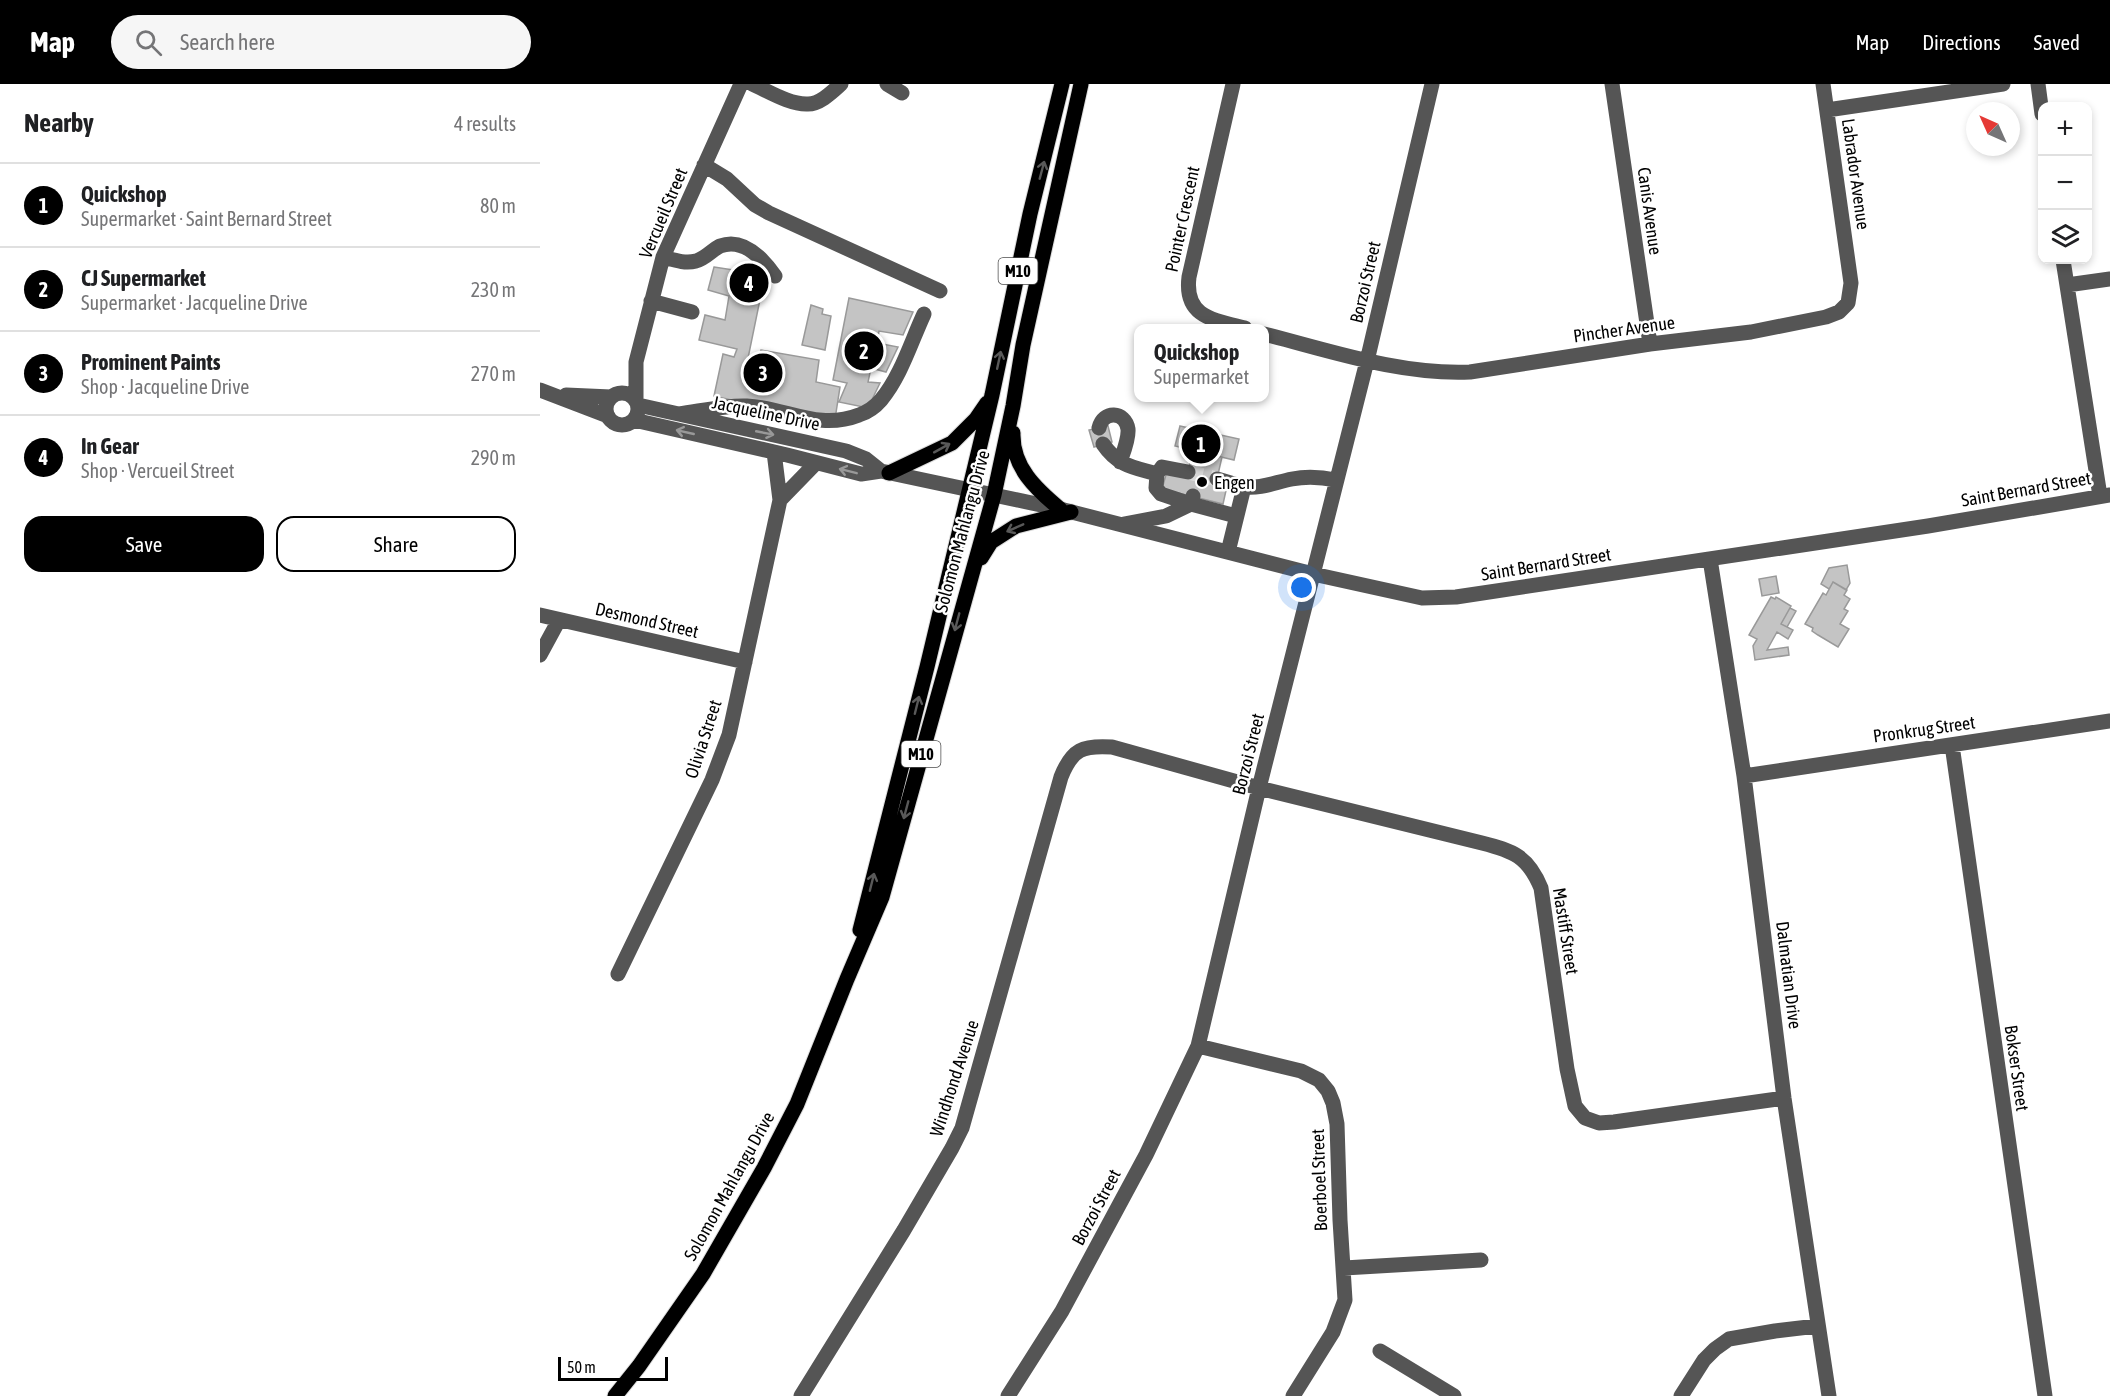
<!DOCTYPE html>
<meta charset="utf-8">
<style>
body{margin:0;font-family:"Asap Condensed",sans-serif;background:#f6f6f6;color:#202124}
.controls{position:absolute;right:18px;top:18px;display:grid;overflow:hidden;border-radius:12px;box-shadow:0 3px 9px #0003}
.controls button{width:54px;height:54px;display:grid;place-items:center;padding:0;border:0;border-bottom:2px solid #e0e0e0;background:#fff;color:#202124;font:30px sans-serif}
.compass{position:absolute;left:1426px;top:18px;width:54px;height:54px;border-radius:50%;background:#fff;box-shadow:0 3px 9px #0003;rotate:315deg}
.scale{position:absolute;left:18px;bottom:15px;width:110px;box-sizing:border-box;padding-left:6px;border:3px solid #000;border-top:0;font-size:16px;line-height:21px;white-space:nowrap;color:#000;-webkit-text-stroke:4px #fff;paint-order:stroke}
.you{position:absolute;left:762px;top:504px;width:21px;height:21px;margin:-15px;border:4px solid #fff;border-radius:50%;background:#1a73e8;box-shadow:0 0 0 9px #1a73e833}
.badge{display:grid;place-items:center;width:39px;height:39px;border-radius:50%;background:#000;color:#fff;font-size:20px;font-weight:700}
.pin{position:absolute;translate:-50% -50%;border:3px solid #fff;box-shadow:0 2px 6px #0006}
.popup{position:absolute;left:594px;top:240px;width:135px;height:78px;box-sizing:border-box;display:grid;place-content:center;border-radius:12px;background:#fff;filter:drop-shadow(0 2px 4px #0005);font-size:20px;white-space:nowrap;color:#757577}
.popup b{font-size:22px;color:#202124}
.popup::after{content:'';position:absolute;left:50%;top:100%;margin-left:-12px;border:12px solid transparent;border-top-color:#fff}
.list{margin:0;padding:0;list-style:none}
h2{display:flex;justify-content:space-between;align-items:center;height:78px;margin:0;padding:0 24px;font-size:26px}
h2 small{font-size:20px;font-weight:400;color:#757577}
.list li{display:grid;grid-template-columns:39px 1fr auto;gap:18px;align-items:center;box-sizing:border-box;height:84px;padding:0 24px;border-top:2px solid #e0e0e0}
.list b{display:block;font-size:22px;white-space:nowrap}
.list p{margin:0;font-size:20px;white-space:nowrap;color:#757577}
.list em{font-size:20px;font-style:normal;color:#757577}
.actions{display:flex;gap:12px;padding:18px 24px}
.actions a{flex:1;padding:14px 0;border:2px solid #000;border-radius:18px;text-align:center;font-size:21px;color:#000}
.actions .main{background:#000;color:#fff}
.icon{flex:none;width:33px;height:33px;fill:none;stroke:currentColor;stroke-width:2;stroke-linecap:round;stroke-linejoin:round}
.map{position:relative;flex:none;width:1570px;height:1312px;overflow:hidden}
header{display:flex;align-items:center;gap:36px;box-sizing:border-box;height:84px;padding:0 30px;background:#000;color:#fff}
header strong{font-size:28px}
nav{display:flex;gap:33px;margin-inline-start:auto;font-size:21px}
.search{width:420px;height:54px;background:#f6f6f6;display:flex;align-items:center;gap:15px;box-sizing:border-box;padding:0 21px;border-radius:33px;color:#757577;font-size:22px}
main{display:flex}
aside{flex:1;background:#fff}
.map>svg:first-child{display:block}
.building{fill:#c4c4c4;stroke:#999;stroke-width:1.5}
.lines{fill:none;stroke-linecap:round;stroke-linejoin:round}
.minor-tunnel{stroke:#d9d9d9;stroke-width:15;stroke-dasharray:15 8;stroke-linecap:butt}
.major-casing{stroke:#dbdbdb;stroke-width:17}
.minor{stroke:#555;stroke-width:15}
.major{stroke:#000;stroke-width:15}
.oneway{stroke:#595959}
.oneway2{stroke:#999}
.poi-dot{fill:#000;stroke:#fff;stroke-width:2}
.labels{text-anchor:middle;dominant-baseline:central;stroke-width:5;stroke-linejoin:round;paint-order:stroke}
.shield{fill:#fff;stroke:#4c4c4c;stroke-width:1.5}
.shield-label{font-size:16px;font-weight:bold;fill:#000}
.street-label{font-size:18px;fill:#000;stroke:#fff}
.poi-label{font-size:18px;fill:#000;stroke:#fff;text-anchor:start}
</style>
<header>
<strong>Map</strong>
<div class="search"><svg class="icon" aria-label="search" viewBox="0 0 24 24"><circle cx="10" cy="10" r="6"/><path d="M15 15l6 6"/></svg>Search here</div>
<nav><a>Map</a><a>Directions</a><a>Saved</a></nav>
</header>
<main>
<aside>
<h2>Nearby<small>4 results</small></h2>
<ul class="list">
<li><span class="badge">1</span><div><b>Quickshop</b><p>Supermarket · Saint Bernard Street</p></div><em>80 m</em></li>
<li><span class="badge">2</span><div><b>CJ Supermarket</b><p>Supermarket · Jacqueline Drive</p></div><em>230 m</em></li>
<li><span class="badge">3</span><div><b>Prominent Paints</b><p>Shop · Jacqueline Drive</p></div><em>270 m</em></li>
<li><span class="badge">4</span><div><b>In Gear</b><p>Shop · Vercueil Street</p></div><em>290 m</em></li>
</ul>
<div class="actions"><a class="main">Save</a><a>Share</a></div>
</aside>
<div class="map">
<svg width="1570" height="1312" viewBox="0 0 1570 1312">
<rect width="100%" height="100%" fill="#fff"/>
<path class="building" d="M174 183 225 191 207 279 217 283 221 266 279 276 276 298 300 303 295 335H274L174 312 183 270 194 273 197 265 159 256 165 231 185 236 189 212 168 206Z
M309 214 373 228 363 251 339 247 337 259 358 263 346 288 331 284 328 298 340 299 328 324 299 318 307 299 293 296Z
M271 221 283 225 282 230 291 232 285 266 262 261Z
M568 342 572 358 554 363 549 346Z
M640 342 699 355 694 376 635 362Z
M653 366 682 373 676 399 687 402 683 420 622 405 627 387 647 392Z
M1307 481 1310 499 1306 506 1293 498 1289 505 1281 500 1289 484Z
M1236 492 1239 509 1222 512 1219 495Z
M1293 498 1307 506 1304 511 1310 515 1304 525 1308 527 1300 540 1309 545 1298 563 1278 551 1272 547 1273 544 1265 540 1283 509 1286 511Z
M1231 513 1235 515 1236 513 1251 522 1241 540 1253 546 1248 555 1237 548 1227 566 1248 563 1249 571 1215 576 1213 562 1217 555 1209 551Z
M1250 524 1256 527 1247 543 1241 540Z"/>
<g class="lines">
<path class="minor-tunnel" d="M648 388 677 395"/>
<defs>
<path id="major" d="M473 349C472 383 496 405 520 425
M349 389 412 359 436 335 447 319
M441 474 451 458 476 442 531 428
M320 846 387 583 452 311 490 130 522 0
M75 1312 99 1282 163 1190 224 1084 257 1020 307 895 342 813 454 411 473 322 483 261 541 0"/>
</defs>
<use href="#major" class="major-casing"/>
<path class="minor" d="M212 0C228 7 250 21 268 20 280 20 292 8 301 0
M347 0 362 9
M693 0 649 193C644 233 673 236 705 244
M1072 0 1110 260
M1498 0 1502 30
M1287 26 1463 0
M164 81 187 95 215 121 229 129 400 207
M123 173C134 176 145 180 156 177 165 175 172 166 180 162 204 153 223 175 235 192
M1523 176 1560 412
M1527 201 1570 195
M111 217 152 228
M724 250C791 267 860 291 930 288L1110 260 1211 248 1286 233 1299 228 1308 219 1311 199 1283 0
M0 306 68 332
M66 325a16 16 0 1 1 32 0a16 16 0 1 1-32 0Z
M26 311 71 313
M96 315V278L123 173 201 0
M98 321 306 367 326 375 341 387
M139 330C161 327 185 321 207 322 247 324 278 347 319 331 328 328 335 323 341 316 361 292 371 258 384 230
M94 336 247 371 321 390 341 387 520 425 773 490 882 514 916 513 1388 442 1570 411
M559 344C563 326 585 327 588 345 589 355 583 369 580 378
M563 360C578 382 593 383 617 390
M648 388 622 383 617 390 616 404 621 410 651 420 653 412
M677 395 704 403
M240 416 276 379
M584 440 626 432 651 420 696 432
M688 468 704 403C721 405 736 398 752 395 767 392 781 393 796 396
M1170 475 1204 692 1244 1014 1289 1312
M0 531 205 578
M0 571 19 536
M1412 661 1505 1312
M1204 692 1570 637
M78 890 172 696 189 651 240 416 234 368
M658 962 761 987 779 996 788 1007 793 1019 797 1040 800 1136 805 1216 793 1248 753 1312
M804 1184 941 1176
M840 1267 914 1312
M261 1312 364 1146 412 1064 422 1044 521 693C532 665 543 661 572 663L719 704 942 759C973 767 988 772 1001 804L1027 985 1035 1022 1045 1034 1059 1039 1074 1038 1244 1014
M468 1312 522 1227 606 1071 658 962 719 704 827 277 892 0
M1141 1312 1164 1276 1175 1265 1189 1255 1235 1247 1277 1242"/>
<use href="#major" class="major"/>
</g>
<defs><path id="oneway-shaft" d="M-6 0H5M1.5-3L5.5 0L1.5 3" fill="none" stroke-width="1.6" stroke-linecap="round" stroke-linejoin="round" transform="scale(1.5)"/></defs>
<g class="oneway">
<use href="#oneway-shaft" transform="translate(502 86) rotate(-75)"/>
<use href="#oneway-shaft" transform="translate(459 276) rotate(-78)"/>
<use href="#oneway-shaft" transform="translate(402 364) rotate(-29)"/>
<use href="#oneway-shaft" transform="translate(475 444) rotate(156)"/>
<use href="#oneway-shaft" transform="translate(417 538) rotate(105)"/>
<use href="#oneway-shaft" transform="translate(377 621) rotate(-76)"/>
<use href="#oneway-shaft" transform="translate(366 726) rotate(105)"/>
<use href="#oneway-shaft" transform="translate(332 798) rotate(-76)"/>
</g>
<g class="oneway2">
<use href="#oneway-shaft" transform="translate(145 348) rotate(-167)"/>
<use href="#oneway-shaft" transform="translate(225 349) rotate(11)"/>
<use href="#oneway-shaft" transform="translate(308 387) rotate(-166)"/>
</g>
<circle class="poi-dot" cx="662" cy="398" r="6"/>
<g class="labels">
<g class="shield">
<rect x="458.5" y="174" width="39" height="26" rx="4.5"/>
<rect x="361.5" y="657" width="39" height="26" rx="4.5"/>
</g>
<g class="shield-label">
<text x="478" y="187">M10</text>
<text x="381" y="670">M10</text>
</g>
<g class="street-label">
<text transform="translate(1316 90) rotate(82)">Labrador Avenue</text>
<text transform="translate(1110 127) rotate(82)">Canis Avenue</text>
<text transform="translate(123 129) rotate(-67)">Vercueil Street</text>
<text transform="translate(642 135) rotate(-78)">Pointer Crescent</text>
<text transform="translate(825 198) rotate(-77)">Borzoi Street</text>
<text transform="translate(1084 245) rotate(-8)">Pincher Avenue</text>
<text transform="translate(226 329) rotate(12)">Jacqueline Drive</text>
<text transform="translate(1486 405) rotate(-10)">Saint Bernard Street</text>
<text transform="translate(422 447) rotate(-75)">Solomon Mahlangu Drive</text>
<text transform="translate(1006 480) rotate(-9)">Saint Bernard Street</text>
<text transform="translate(107 536) rotate(13)">Desmond Street</text>
<text transform="translate(1384 645) rotate(-8)">Pronkrug Street</text>
<text transform="translate(163 655) rotate(-72)">Olivia Street</text>
<text transform="translate(708 670) rotate(-76)">Borzoi Street</text>
<text transform="translate(1026 847) rotate(81)">Mastiff Street</text>
<text transform="translate(1249 891) rotate(83)">Dalmatian Drive</text>
<text transform="translate(1477 984) rotate(82)">Bokser Street</text>
<text transform="translate(414 994) rotate(-72)">Windhond Avenue</text>
<text transform="translate(779 1096) rotate(-92)">Boerboel Street</text>
<text transform="translate(189 1102) rotate(-61)">Solomon Mahlangu Drive</text>
<text transform="translate(556 1123) rotate(-62)">Borzoi Street</text>
</g>
<g class="poi-label">
<text x="674" y="398">Engen</text>
</g>
</g>
</svg>
<div class="controls">
<button>+</button>
<button>−</button>
<button><svg class="icon" aria-label="layers" viewBox="0 0 24 24"><path d="M12 4l9 5-9 5-9-5zM3 14l9 5 9-5"/></svg></button>
</div>
<svg class="compass" viewBox="-18 -18 36 36"><path d="M0-13l5 13h-10z" fill="#e53935"/><path d="M0 13l5-13h-10z" fill="#757577"/></svg>
<div class="scale">50 m</div>
<div class="you"></div>
<div class="pin badge" style="left:661px;top:360px">1</div>
<div class="popup"><b>Quickshop</b>Supermarket</div>
<div class="pin badge" style="left:324px;top:267px">2</div>
<div class="pin badge" style="left:223px;top:289px">3</div>
<div class="pin badge" style="left:209px;top:199px">4</div>
</div>
</main>
